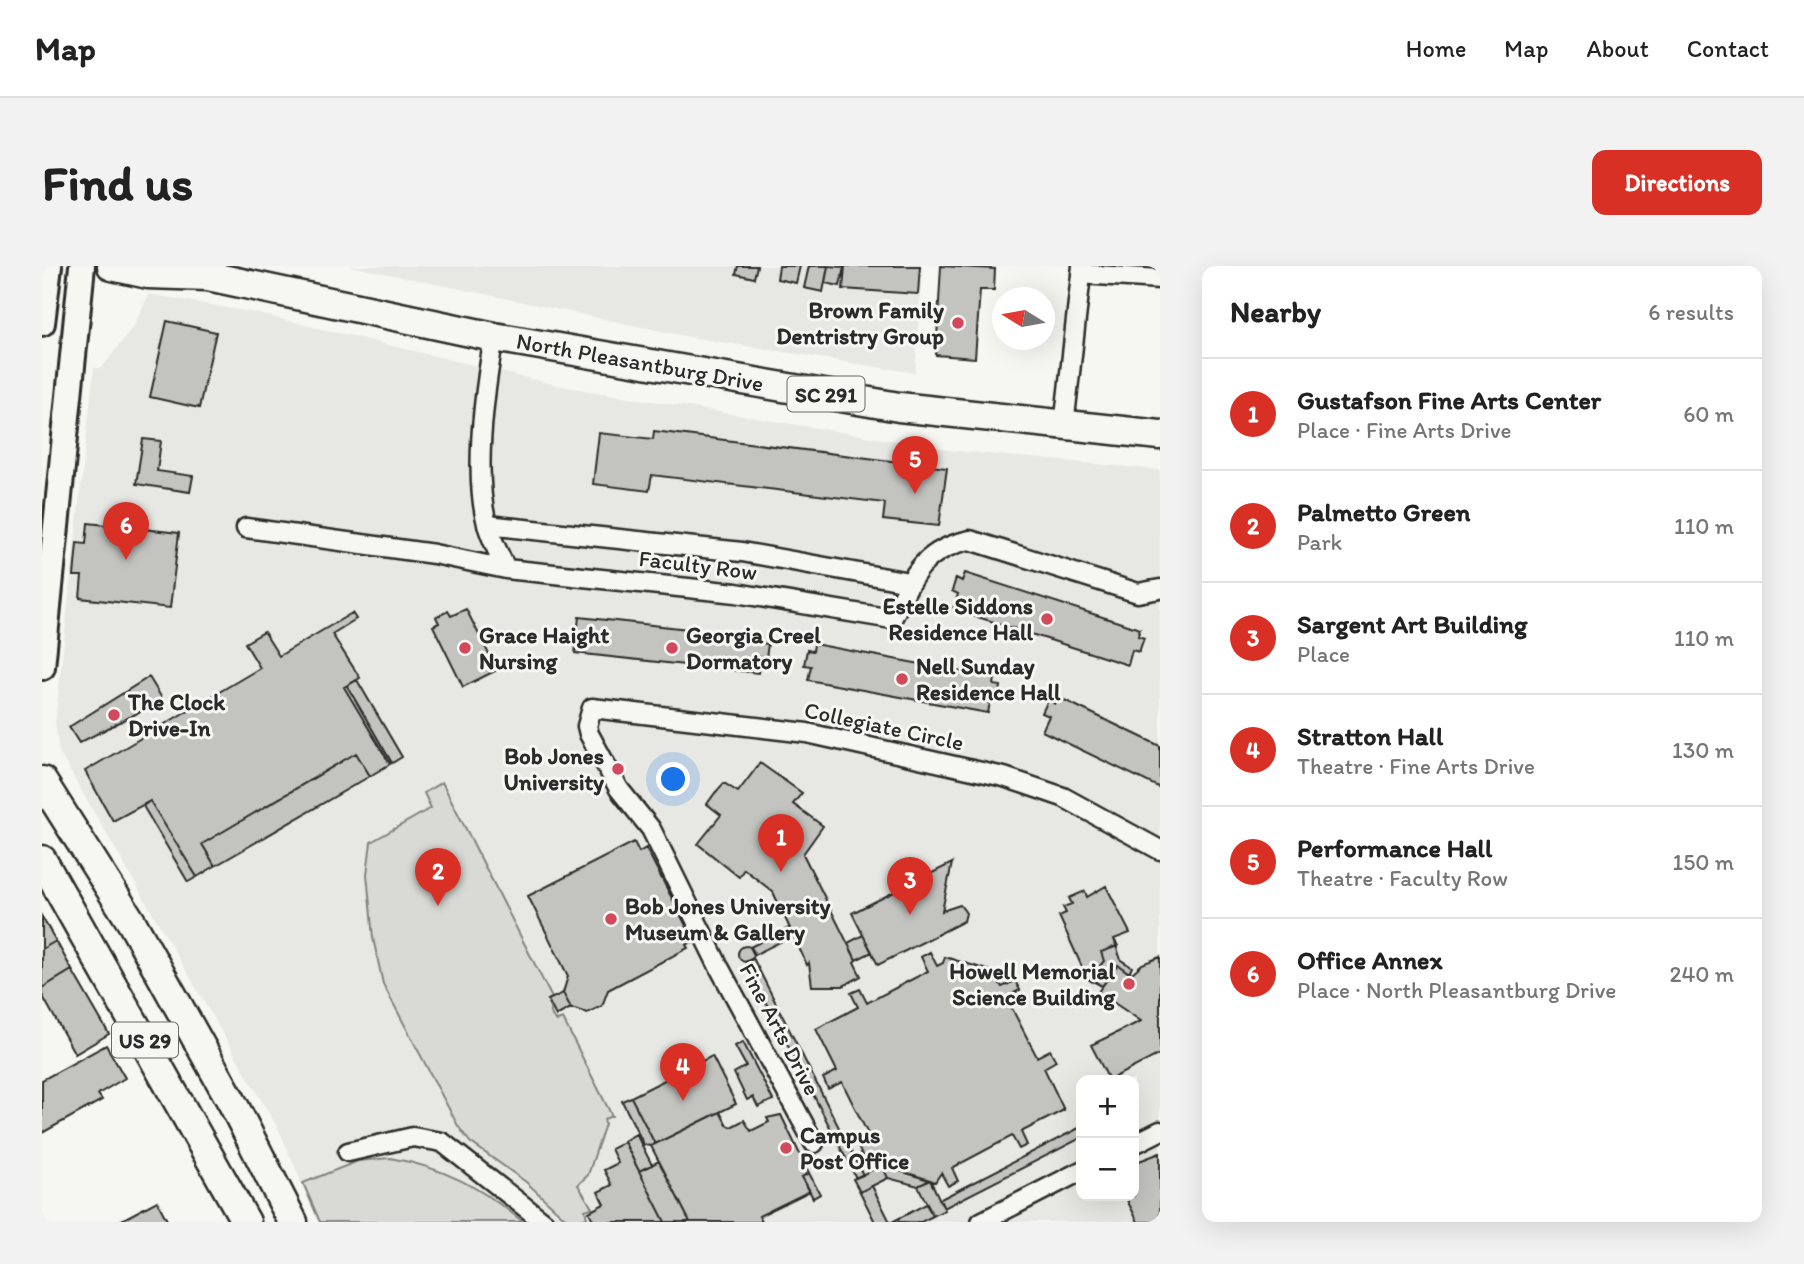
<!DOCTYPE html>
<meta charset="utf-8">
<style>
body{margin:0;font-family:Itim,sans-serif;background:#f2f2f2;color:#222}
.controls{position:absolute;right:21px;bottom:21px;display:grid;overflow:hidden;border-radius:14px;box-shadow:0 7px 28px #0002}
.controls button{width:63px;height:63px;display:grid;place-items:center;padding:0;border:0;border-bottom:2px solid #e0e0e0;background:#fff;color:#222;font:35px sans-serif}
.compass{position:absolute;left:950px;top:21px;width:63px;height:63px;border-radius:50%;background:#fff;box-shadow:0 7px 28px #0002;rotate:281deg}
.you{position:absolute;left:632px;top:514px;width:24px;height:24px;margin:-18px;border:5px solid #fff;border-radius:50%;background:#1a73e8;box-shadow:0 0 0 10px #1a73e833}
.badge{display:grid;place-items:center;width:46px;height:46px;border-radius:50%;background:#d93025;color:#fff;font-size:23px;font-weight:700}
.pin{position:absolute;translate:-50% -58px;filter:drop-shadow(0 2px 4px #0008)}
.pin::after{content:'';position:absolute;top:37px;width:24px;height:21px;background:inherit;clip-path:polygon(0 0,100% 0,50% 100%)}
.list{margin:0;padding:0;list-style:none}
h2{display:flex;justify-content:space-between;align-items:center;height:91px;margin:0;padding:0 28px;font-size:30px}
h2 small{font-size:23px;font-weight:400;color:#767676}
.list li{display:grid;grid-template-columns:46px 1fr auto;gap:21px;align-items:center;box-sizing:border-box;height:112px;padding:0 28px;border-top:2px solid #e0e0e0}
.list b{display:block;font-size:26px;white-space:nowrap}
.list p{margin:0;font-size:23px;white-space:nowrap;color:#767676}
.list em{font-size:23px;font-style:normal;color:#767676}
.map{position:relative;flex:none;width:1118px;height:956px;overflow:hidden;border-radius:14px}
header{display:flex;align-items:center;gap:42px;box-sizing:border-box;height:98px;padding:0 35px;background:#fff;border-bottom:2px solid #e0e0e0}
header strong{font-size:33px}
nav{display:flex;gap:38px;margin-inline-start:auto;font-size:24px}
.intro{display:flex;align-items:center;justify-content:space-between;box-sizing:border-box;height:168px;padding:0 42px}
h1{margin:0;font-size:49px}
.button{padding:18px 32px;border-radius:14px;background:#d93025;color:#fff;font-size:24px;font-weight:700}
main{display:flex;gap:42px;padding:0 42px}
aside{flex:1;background:#fff;border-radius:14px;box-shadow:0 7px 28px #0002}
.map>svg:first-child{display:block}
.built{fill:#e7e7e3;fill-rule:evenodd}
.green{fill:#d9d9d5;stroke:#828280;stroke-width:2}
.building{fill:#c3c3c0;stroke:#2b2b2b;stroke-width:2}
.lines{fill:none;stroke-linecap:round;stroke-linejoin:round}
.street-casing{stroke:#2b2b2b;stroke-width:23}
.secondary-casing{stroke:#2b2b2b;stroke-width:30}
.primary-casing{stroke:#2b2b2b;stroke-width:33}
.street{stroke:#f6f6f2;stroke-width:18}
.secondary{stroke:#f6f6f2;stroke-width:24}
.primary{stroke:#f6f6f2;stroke-width:28}
.poi-dot{fill:#d1495b;stroke:#f6f6f2;stroke-width:2.5}
.labels{text-anchor:middle;dominant-baseline:central;stroke-width:6;stroke-linejoin:round;paint-order:stroke}
.shield{fill:#f6f6f2;stroke:#686867;stroke-width:2}
.shield-label{font-size:21px;font-weight:bold;fill:#2b2b2b}
.poi-label{font-size:23px;font-weight:bold;fill:#2b2b2b;stroke:#f6f6f2;text-anchor:start}
.street-label{font-size:23px;fill:#2b2b2b;stroke:#f6f6f2}
</style>
<header>
<strong>Map</strong>
<nav><a>Home</a><a>Map</a><a>About</a><a>Contact</a></nav>
</header>
<div class="intro"><h1>Find us</h1><a class="button">Directions</a></div>
<main>
<div class="map">
<svg width="1118" height="956" viewBox="0 0 1118 956">
<rect width="100%" height="100%" fill="#f6f6f2"/>
<filter id="ink" filterUnits="userSpaceOnUse"><feTurbulence type="fractalNoise" baseFrequency=".0143" numOctaves="2"/><feDisplacementMap in="SourceGraphic" scale="14" xChannelSelector="R" yChannelSelector="G"/><feConvolveMatrix kernelMatrix="1 2 1 2 8 2 1 2 1" color-interpolation-filters="sRGB"/></filter>
<g filter="url(#ink)">
<path class="built" d="M308 0H880L873 107 648 71Z
M107 28 213 47 518 120 914 185 1118 204V956H276L239 868 17 486 13 457 52 102H60L93 58ZM1039 814H1092V930H1039Z"/>
<path class="green" d="M400 516 510 732 506 734 510 750 515 755 521 753 570 850 562 853 563 858 546 909 536 919 550 942 543 944 545 952 531 956 522 951 484 916 428 876 416 860 341 718 331 672 325 608 329 576 389 542 382 527Z
M348 892C401 901 440 922 481 956H278L261 917 316 895Z"/>
<path class="building" d="M696 0H715L712 12 694 8Z
M737 0H758L754 17 735 13Z
M767 0H786L781 26 762 22Z
M786 0 802 1 798 20 783 17Z
M803 0H878L876 28 801 23Z
M899 0 953 3 952 24H938L933 92 894 89Z
M125 55 174 66 157 142 108 131Z
M612 165 905 202 897 260 841 254 843 237 610 209 607 225 551 218 557 167 611 173Z
M101 173 119 175 115 205 151 210 148 226 94 218Z
M46 257 137 267 128 342 38 332 40 310H32L35 277 44 278Z
M923 307 1098 363 1096 370 1102 372 1097 386 1090 384 1086 399 911 343 916 328 910 325 914 312 920 315Z
M424 343 455 404 421 421 391 360 397 357 394 351 406 345 409 350Z
M310 347 314 353 290 368 318 412 302 421 348 498 328 510 314 487 160 578 173 600 155 611 108 535 71 555 43 505 218 402 203 377 222 366 237 390Z
M537 351 719 371V377L726 378 724 392 718 391 716 407 533 387Z
M772 378 953 412 952 419 959 420 957 433 949 431 946 447 766 414 769 400 762 399 765 384 771 385Z
M107 411 121 434 37 477 27 461Z
M315 414 360 491 350 497 305 420Z
M1016 431 1118 480V522L1000 465 1007 450 1000 447 1006 434 1013 438Z
M314 487 328 510 173 600 160 578Z
M718 497 760 527 751 538 781 560 761 588 814 694 812 696 819 710 801 720H770L767 697 765 699 731 626 702 603 697 611 656 578 679 549 665 538 673 527 682 517 696 526Z
M108 535 155 611 146 616 101 540Z
M592 576 597 586 604 582 652 675 644 679 646 682 566 724 560 740 545 747 529 742 521 727 526 710 486 630Z
M910 597 900 645 918 639 924 647 922 655 836 699 810 647Z
M1064 620 1088 667 1072 673 1079 694 1090 701 1087 707 1089 708 1100 698 1118 691V788L1067 814 1049 779 1099 755 1056 726 1060 720 1045 712 1017 650 1024 647 1021 641 1030 638 1027 632 1043 625 1045 631Z
M1064 620 1088 667 1072 673 1076 680 1059 686 1062 695 1048 712 1049 715 1045 712 1017 650 1024 647 1021 641 1030 638 1027 632 1043 625 1045 631Z
M0 651 14 675 0 683Z
M747 662 750 670 712 689 708 681Z
M821 669 830 686 814 694 806 677Z
M14 675 30 704 0 722V683Z
M1074 680 1079 694 1090 701 1087 707 1076 699 1060 720 1048 712 1062 695 1059 686Z
M696 688a8 8 0 1 1 16 0a8 8 0 1 1-16 0Z
M888 686 895 700 901 697 903 691 959 708 956 715 960 721 973 715 978 724 964 731 995 791 1008 784 1014 795 1002 802 1022 844 979 866 985 879 977 883 970 870 910 902 916 915 906 920 899 907 893 916 836 898 835 887 822 894 817 883 830 876 800 816 786 823 781 812 795 805 774 763 816 741 809 727 818 723 825 737 886 705 879 691Z
M888 686 895 700 901 697 903 691 959 708 956 715 960 721 973 715 978 724 964 731 995 791 1008 784 1014 795 1002 802 1022 844 979 866 985 879 977 883 970 870 910 902 916 915 906 920 899 907 893 916 836 898 835 887 822 894 817 883 830 876 800 816 786 823 781 812 795 805 774 763 816 741 809 727 818 723 825 737 886 705 879 691Z
M1118 691V788L1067 814 1049 779 1099 755 1056 726 1076 699 1089 708 1100 698Z
M711 692 821 909 814 912 703 696Z
M30 704 67 768 33 788 0 729V722Z
M521 727 529 742 514 750 506 734Z
M701 776 731 834 716 841 711 831 705 834 692 807 704 800 693 780Z
M64 779 83 812 56 828 60 834 0 867V814Z
M670 790 694 838 613 878 589 831Z
M589 831 613 878 609 880 602 879 580 835Z
M678 846 685 859 689 861 702 854 709 865 727 856 725 852 739 849 767 907 760 911 768 925 717 950 720 956H648L609 880Z
M1039 861V872L902 942 897 934Z
M594 868 610 899 597 905 582 875Z
M582 876 597 905 623 956H552L547 946 562 938 556 926 570 919 562 904 576 897 569 883Z
M1118 887V956H1096L1083 930H1092V897Z
M617 895 648 956H623L597 905Z
M840 899 862 906 888 914 876 920 846 912Z
M840 899 846 912 818 926 811 913Z
M767 907 778 928 771 932 760 911Z
M888 914 903 944 891 950 876 920Z
M830 920 848 956H833L818 926Z
M115 935 126 956H76Z
M884 938 891 950 879 956H850Z"/>
<g class="lines">
<defs>
<path id="street" d="M1039 8 1118 13
M452 71C443 122 431 207 445 258 449 273 457 288 464 303
M1022 160 1040 0
M445 259 700 286 867 316
M204 262 392 288 464 303 694 327 850 353C870 312 879 284 928 274L1096 327 1118 323
M772 877 677 701 609 563 577 523 547 468 545 460 550 442 765 467 962 511 1021 531 1118 584
M1092 878 1118 865
M306 886 371 871 400 876 502 956
M939 956 1039 905"/>
<path id="secondary" d="M0 57 7 0
M0 401 40 0"/>
<path id="primary" d="M70 0 106 8 166 10 452 71 857 141 1118 169
M0 515 90 657 191 838 251 956
M0 594 204 956"/>
</defs>
<use href="#street" class="street-casing"/>
<use href="#secondary" class="secondary-casing"/>
<use href="#primary" class="primary-casing"/>
<use href="#street" class="street"/>
<use href="#secondary" class="secondary"/>
<use href="#primary" class="primary"/>
</g>
</g>
<g class="poi-dot">
<circle cx="916" cy="57" r="7"/>
<circle cx="1005" cy="353" r="7"/>
<circle cx="423" cy="382" r="7"/>
<circle cx="630" cy="382" r="7"/>
<circle cx="860" cy="413" r="7"/>
<circle cx="72" cy="449" r="7"/>
<circle cx="576" cy="503" r="7"/>
<circle cx="569" cy="653" r="7"/>
<circle cx="1087" cy="718" r="7"/>
<circle cx="744" cy="882" r="7"/>
</g>
<g class="labels">
<g class="shield">
<rect x="745.5" y="110.5" width="77" height="35" rx="5"/>
<rect x="70" y="756.5" width="66" height="35" rx="5"/>
</g>
<g class="shield-label">
<text x="784" y="128">SC 291</text>
<text x="103" y="774">US 29</text>
</g>
<g class="poi-label">
<text x="902" y="44" text-anchor="end">Brown Family<tspan x="902" dy="26">Dentristry Group</tspan></text>
<text x="991" y="340" text-anchor="end">Estelle Siddons<tspan x="991" dy="26">Residence Hall</tspan></text>
<text x="437" y="369">Grace Haight<tspan x="437" dy="26">Nursing</tspan></text>
<text x="644" y="369">Georgia Creel<tspan x="644" dy="26">Dormatory</tspan></text>
<text x="874" y="400">Nell Sunday<tspan x="874" dy="26">Residence Hall</tspan></text>
<text x="86" y="436">The Clock<tspan x="86" dy="26">Drive-In</tspan></text>
<text x="562" y="490" text-anchor="end">Bob Jones<tspan x="562" dy="26">University</tspan></text>
<text x="583" y="640">Bob Jones University<tspan x="583" dy="26">Museum &amp; Gallery</tspan></text>
<text x="1073" y="705" text-anchor="end">Howell Memorial<tspan x="1073" dy="26">Science Building</tspan></text>
<text x="758" y="869">Campus<tspan x="758" dy="26">Post Office</tspan></text>
</g>
<g class="street-label">
<text transform="translate(598 96) rotate(10)">North Pleasantburg Drive</text>
<text transform="translate(656 299) rotate(7)">Faculty Row</text>
<text transform="translate(842 460) rotate(12)">Collegiate Circle</text>
<text transform="translate(738 763) rotate(62)">Fine Arts Drive</text>
</g>
</g>
</svg>
<div class="controls">
<button>+</button>
<button>−</button>
</div>
<svg class="compass" viewBox="-18 -18 36 36"><path d="M0-13l5 13h-10z" fill="#e53935"/><path d="M0 13l5-13h-10z" fill="#767676"/></svg>
<div class="you"></div>
<div class="pin badge" style="left:739px;top:606px">1</div>
<div class="pin badge" style="left:396px;top:640px">2</div>
<div class="pin badge" style="left:868px;top:649px">3</div>
<div class="pin badge" style="left:641px;top:835px">4</div>
<div class="pin badge" style="left:873px;top:228px">5</div>
<div class="pin badge" style="left:84px;top:294px">6</div>
</div>
<aside>
<h2>Nearby<small>6 results</small></h2>
<ul class="list">
<li><span class="badge">1</span><div><b>Gustafson Fine Arts Center</b><p>Place · Fine Arts Drive</p></div><em>60 m</em></li>
<li><span class="badge">2</span><div><b>Palmetto Green</b><p>Park</p></div><em>110 m</em></li>
<li><span class="badge">3</span><div><b>Sargent Art Building</b><p>Place</p></div><em>110 m</em></li>
<li><span class="badge">4</span><div><b>Stratton Hall</b><p>Theatre · Fine Arts Drive</p></div><em>130 m</em></li>
<li><span class="badge">5</span><div><b>Performance Hall</b><p>Theatre · Faculty Row</p></div><em>150 m</em></li>
<li><span class="badge">6</span><div><b>Office Annex</b><p>Place · North Pleasantburg Drive</p></div><em>240 m</em></li>
</ul>
</aside>
</main>
